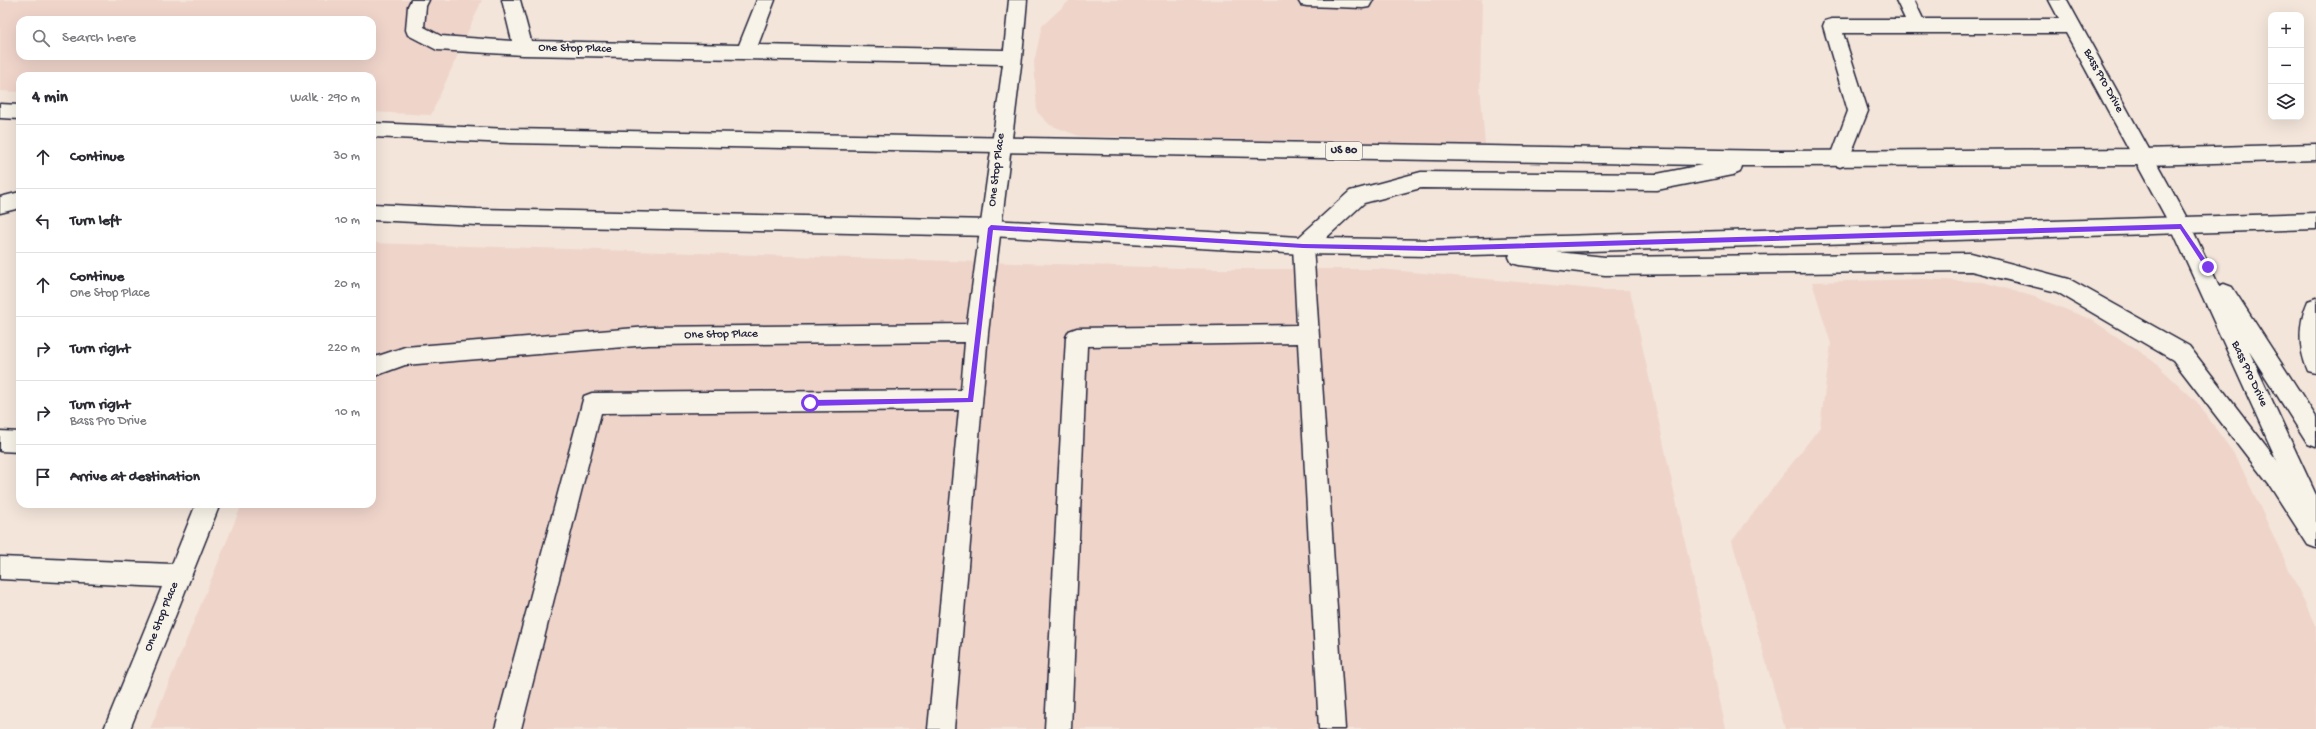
<!DOCTYPE html>
<meta charset="utf-8">
<style>
body{margin:0;font-family:"Gochi Hand",sans-serif;background:#f7f7f7;color:#2b2b33}
.controls{position:absolute;right:12px;top:12px;display:grid;overflow:hidden;border-radius:8px;box-shadow:0 4px 16px #0002}
.controls button{width:36px;height:36px;display:grid;place-items:center;padding:0;border:0;border-bottom:1px solid #e1e1e2;background:#fff;color:#2b2b33;font:20px sans-serif}
.stop{position:absolute;width:12px;height:12px;margin:-9px;border:3px solid #7c3aed;border-radius:50%;background:#fff}
.stop.end{background:#7c3aed;border-color:#fff;box-shadow:0 1px 4px #0008}
.list{margin:0;padding:0;list-style:none}
h2{display:flex;justify-content:space-between;align-items:center;height:52px;margin:0;padding:0 16px;font-size:17px}
h2 small{font-size:13px;font-weight:400;color:#7c7c81}
.list li{display:grid;grid-template-columns:26px 1fr auto;gap:12px;align-items:center;box-sizing:border-box;height:64px;padding:0 16px;border-top:1px solid #e1e1e2}
.list b{display:block;font-size:15px;white-space:nowrap}
.list p{margin:0;font-size:13px;white-space:nowrap;color:#7c7c81}
.list em{font-size:13px;font-style:normal;color:#7c7c81}
.icon{flex:none;width:22px;height:22px;fill:none;stroke:currentColor;stroke-width:2;stroke-linecap:round;stroke-linejoin:round}
.map{position:relative;flex:none;width:2316px;height:729px;overflow:hidden}
.search{position:absolute;background:#fff;box-shadow:0 4px 16px #0002;left:16px;top:16px;width:360px;height:44px;display:flex;align-items:center;gap:10px;box-sizing:border-box;padding:0 14px;border-radius:12px;color:#7c7c81;font-size:15px}
.panel{position:absolute;background:#fff;box-shadow:0 4px 16px #0002;left:16px;top:72px;width:360px;height:436px;border-radius:12px}
.map>svg:first-child{display:block}
.built{fill:#efd4ca;fill-rule:evenodd}
.lines{fill:none;stroke-linecap:round;stroke-linejoin:round}
.minor-casing{stroke:#22223b;stroke-width:3}
.major-casing{stroke:#22223b;stroke-width:3}
.minor{fill:#f7f3e8;fill-rule:evenodd}
.major{fill:#f7f3e8;fill-rule:evenodd}
.route{fill:#7c3aed}
.labels{text-anchor:middle;dominant-baseline:central;stroke-width:3.5;stroke-linejoin:round;paint-order:stroke}
.shield{fill:#f7f3e8;stroke:#62616f;stroke-width:1}
.shield-label{font-size:11px;font-weight:bold;fill:#22223b}
.street-label{font-size:12px;fill:#22223b;stroke:#f7f3e8}
</style>
<div class="map">
<svg width="2316" height="729" viewBox="0 0 2316 729">
<rect width="100%" height="100%" fill="#f3e5da"/>
<filter id="ink" filterUnits="userSpaceOnUse"><feTurbulence type="fractalNoise" baseFrequency=".025" numOctaves="2"/><feDisplacementMap in="SourceGraphic" scale="8" xChannelSelector="R" yChannelSelector="G"/><feConvolveMatrix kernelMatrix="1 2 1 2 8 2 1 2 1" color-interpolation-filters="sRGB"/></filter>
<g filter="url(#ink)">
<path class="built" d="M0 0H482L431 115 372 112V76H20V92L0 91ZM20 20H372V56H20Z
M1070 0H1482L1480 85 1485 145 1079 136 1050 125 1037 112 1034 62 1042 26Z
M372 243 1213 269H1380L1604 290H1630L1726 729H150L242 504H372Z
M1923 279 1983 282 2035 297 2092 320 2153 361 2196 401 2237 458 2316 627V729H1785L1732 541 1820 427 1831 344 1812 282Z"/>
<g class="lines">
<defs>
<path id="minor" d="M411 0H429L426 6 424 27 441 36 512 41 502 0H520L531 41 739 45 757 0H775L758 45 1004 50 1009 0H1027L1022 57 988 333 954 729H928L959 410 601 413 521 729H495L584 396 592 393 961 390 965 342 648 345 405 365 372 377V358L405 347 648 327 967 324 1003 64 523 55 437 50 408 35 406 30 408 6Z
M1298 0H1373L1369 7 1363 8 1307 6 1301 5Z
M1896 0H1914L1923 19H2059L2049 0H2067L2188 220 2219 286 2224 284 2232 287 2316 417V447L2308 444 2249 351 2316 495V532L2308 529 2171 227 2066 33H1843L1868 111 1847 164 1840 167 1833 164 1830 159 1848 111 1823 26 1825 21 1832 19H1905Z
M1303 238 1310 240 1313 246 1345 729H1319L1298 343 1087 346 1071 729H1045L1066 337 1069 331 1077 328 1297 325 1293 246 1296 240Z
M0 431 20 432V452L0 451Z
M196 504H220L130 729H104L162 587 0 579V557L172 564Z"/>
<path id="major" d="M0 104 20 105V119L0 118Z
M372 123 510 129 1777 151 2144 149 2316 144V160L2144 165 1742 166 1740 172 1733 175 1657 190 1421 188 1364 203 1326 238 1430 240 2316 213V229L1557 252 1605 257 1971 253 2069 279 2189 346 2286 472 2316 517V548L2308 545 2270 486 2173 360 2057 292 1971 271 1605 275 1519 265 1512 263 1509 257 1510 254 1430 256 1303 254 991 236 477 225 372 220V204L477 209 991 220 1299 237 1350 191 1421 172 1657 174 1702 165 510 143 372 137Z
M20 192V208L0 213V197Z
M2316 298V373L2308 371C2298 349 2298 323 2308 301Z"/>
</defs>
<use href="#minor" class="minor-casing"/>
<use href="#major" class="major-casing"/>
<use href="#minor" class="minor"/>
<use href="#major" class="major"/>
</g>
</g>
<path class="route" d="M2181 224 2210 266V269H2206L2180 229 1430 251 1303 248 993 230 973 402 810 406 806 403 810 400 968 398 988 228 991 225 1303 244 1430 246Z"/>
<g class="labels">
<rect class="shield" x="1326" y="142" width="36" height="18" rx="3"/>
<g class="shield-label">
<text x="1344" y="151">US 80</text>
</g>
<g class="street-label">
<text transform="translate(575 49) rotate(1)">One Stop Place</text>
<text transform="translate(2103 81) rotate(61)">Bass Pro Drive</text>
<text transform="translate(997 170) rotate(-83)">One Stop Place</text>
<text transform="translate(721 335) rotate(-1)">One Stop Place</text>
<text transform="translate(2249 374) rotate(65)">Bass Pro Drive</text>
<text transform="translate(162 617) rotate(-68)">One Stop Place</text>
</g>
</g>
</svg>
<div class="controls">
<button>+</button>
<button>−</button>
<button><svg class="icon" aria-label="layers" viewBox="0 0 24 24"><path d="M12 4l9 5-9 5-9-5zM3 14l9 5 9-5"/></svg></button>
</div>
<div class="stop" style="left:810px;top:403px"></div>
<div class="stop end" style="left:2208px;top:267px"></div>
<div class="search"><svg class="icon" aria-label="search" viewBox="0 0 24 24"><circle cx="10" cy="10" r="6"/><path d="M15 15l6 6"/></svg>Search here</div>
<section class="panel">
<h2>4 min<small>Walk · 290 m</small></h2>
<ul class="list">
<li><svg class="icon" aria-label="ahead" viewBox="0 0 24 24"><path d="M12 20V5M6 11l6-6 6 6"/></svg><div><b>Continue</b></div><em>30 m</em></li>
<li><svg class="icon" aria-label="left" viewBox="0 0 24 24"><path d="M17 20v-9H6M10 6l-5 5 5 5"/></svg><div><b>Turn left</b></div><em>10 m</em></li>
<li><svg class="icon" aria-label="ahead" viewBox="0 0 24 24"><path d="M12 20V5M6 11l6-6 6 6"/></svg><div><b>Continue</b><p>One Stop Place</p></div><em>20 m</em></li>
<li><svg class="icon" aria-label="right" viewBox="0 0 24 24"><path d="M7 20v-9h11M14 6l5 5-5 5"/></svg><div><b>Turn right</b></div><em>220 m</em></li>
<li><svg class="icon" aria-label="right" viewBox="0 0 24 24"><path d="M7 20v-9h11M14 6l5 5-5 5"/></svg><div><b>Turn right</b><p>Bass Pro Drive</p></div><em>10 m</em></li>
<li><svg class="icon" aria-label="arrive" viewBox="0 0 24 24"><path d="M6 21V4h12l-3 4 3 4H6"/></svg><div><b>Arrive at destination</b></div></li>
</ul>
</section>
</div>
